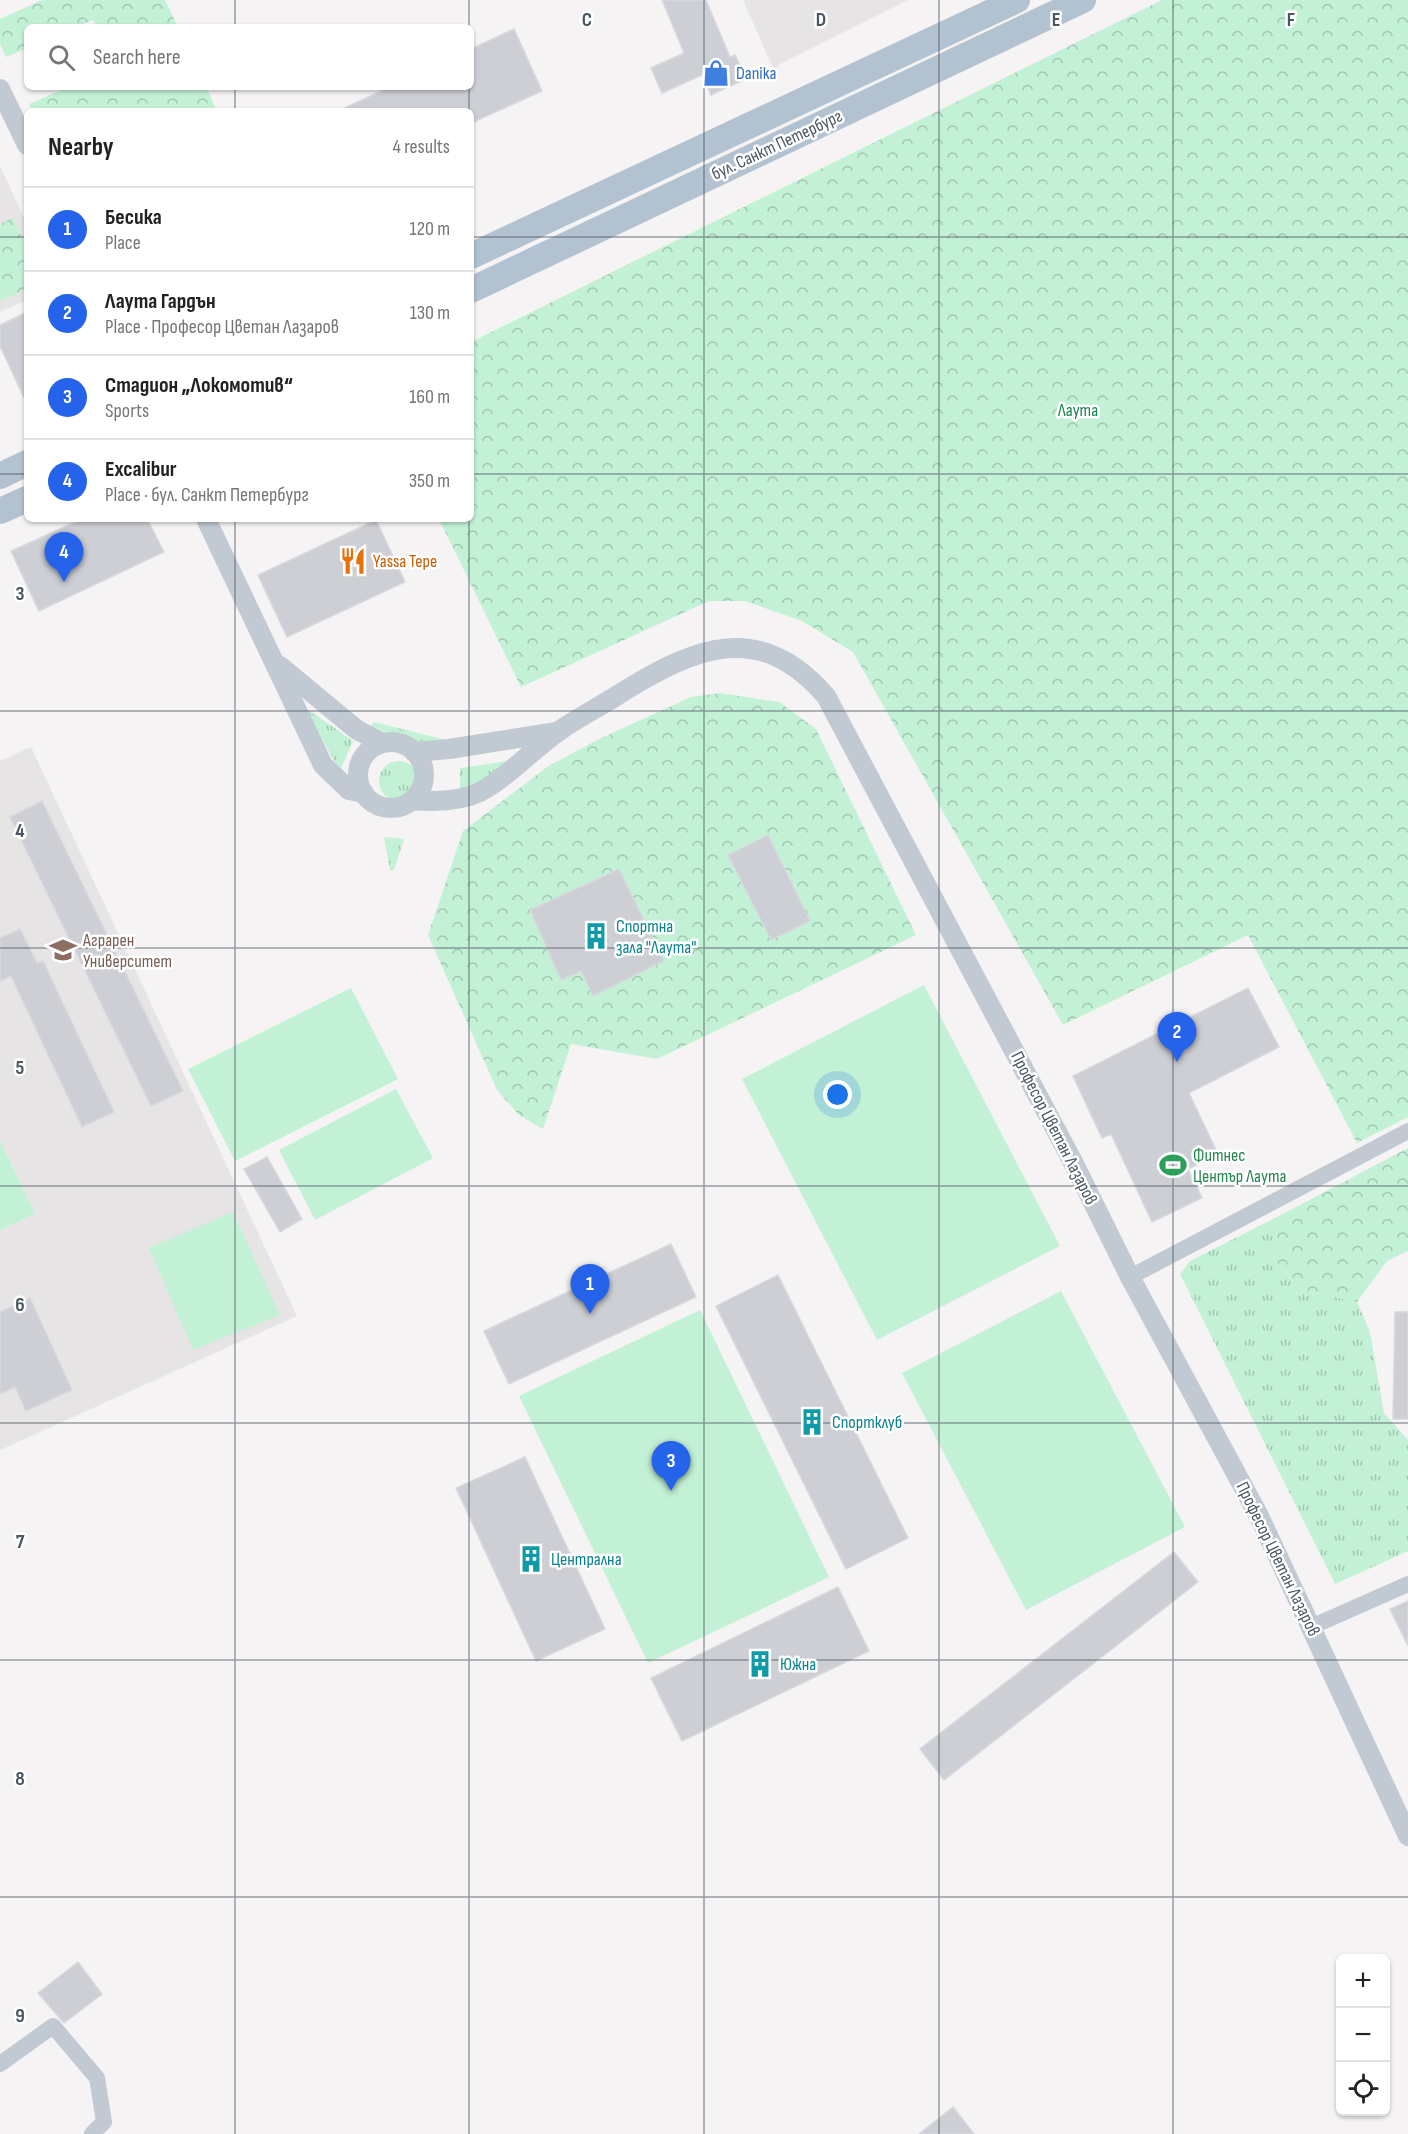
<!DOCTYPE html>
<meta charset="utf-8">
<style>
body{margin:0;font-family:"Sofia Sans Condensed",sans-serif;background:#f6f6f6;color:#222}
.controls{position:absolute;right:18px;bottom:18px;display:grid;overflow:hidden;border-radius:9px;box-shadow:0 2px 4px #0004}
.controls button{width:54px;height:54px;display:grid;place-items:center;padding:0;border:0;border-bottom:2px solid #e0e0e0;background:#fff;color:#222;font:30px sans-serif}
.you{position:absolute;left:838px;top:1095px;width:21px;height:21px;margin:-15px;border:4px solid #fff;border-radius:50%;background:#1a73e8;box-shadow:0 0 0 9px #1a73e833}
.badge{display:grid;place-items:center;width:39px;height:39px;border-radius:50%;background:#2563eb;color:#fff;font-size:20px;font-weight:700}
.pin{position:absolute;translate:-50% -50px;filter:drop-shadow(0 2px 3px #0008)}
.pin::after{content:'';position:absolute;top:32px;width:21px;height:18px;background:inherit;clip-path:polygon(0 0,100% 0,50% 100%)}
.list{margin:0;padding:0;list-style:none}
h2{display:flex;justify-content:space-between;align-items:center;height:78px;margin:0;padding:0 24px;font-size:26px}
h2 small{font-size:20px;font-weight:400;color:#767676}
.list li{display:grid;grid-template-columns:39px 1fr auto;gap:18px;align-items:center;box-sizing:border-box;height:84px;padding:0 24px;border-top:2px solid #e0e0e0}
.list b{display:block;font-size:22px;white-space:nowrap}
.list p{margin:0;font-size:20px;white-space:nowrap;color:#767676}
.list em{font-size:20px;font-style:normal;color:#767676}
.icon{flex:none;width:33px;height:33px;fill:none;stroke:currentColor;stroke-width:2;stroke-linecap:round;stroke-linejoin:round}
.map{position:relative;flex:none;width:1408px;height:2134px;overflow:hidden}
.search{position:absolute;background:#fff;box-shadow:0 2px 4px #0004;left:24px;top:24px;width:450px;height:66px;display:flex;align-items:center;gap:15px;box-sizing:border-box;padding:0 21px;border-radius:9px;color:#767676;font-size:22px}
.panel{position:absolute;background:#fff;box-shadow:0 2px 4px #0004;left:24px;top:108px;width:450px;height:414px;border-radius:9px}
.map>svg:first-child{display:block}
.education{fill:#e6e4e5}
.grass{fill:url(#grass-tufts)}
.forest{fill:url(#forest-crowns)}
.garden{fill:#c3f1d5}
.building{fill:#cdcfd5;stroke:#d7d9de;stroke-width:1.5}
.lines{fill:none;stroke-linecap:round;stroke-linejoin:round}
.minor{stroke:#c1cad2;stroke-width:16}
.tertiary{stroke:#c1cad2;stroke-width:20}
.primary{stroke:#b3c2d1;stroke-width:26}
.grid{fill:none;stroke:#4a5661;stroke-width:1.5;stroke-opacity:0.55}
.labels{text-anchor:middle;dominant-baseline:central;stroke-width:5;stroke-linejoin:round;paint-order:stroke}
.shop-label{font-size:18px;fill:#366cbe;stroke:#fff;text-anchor:start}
.street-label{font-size:18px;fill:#4a5661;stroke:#fff}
.park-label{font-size:18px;fill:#17864f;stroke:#fff}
.food-label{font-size:18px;fill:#c56008;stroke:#fff;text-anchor:start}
.culture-label{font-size:18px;fill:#0d838f;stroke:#fff;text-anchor:start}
.education-label{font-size:18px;fill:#785e54;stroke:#fff;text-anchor:start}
.leisure-label{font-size:18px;fill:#27864d;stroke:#fff;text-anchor:start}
.grid-label{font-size:20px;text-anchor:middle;font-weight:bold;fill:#4a5661;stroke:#fff;stroke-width:5;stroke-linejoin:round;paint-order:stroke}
</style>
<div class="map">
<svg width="1408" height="2134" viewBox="0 0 1408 2134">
<defs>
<pattern id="grass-tufts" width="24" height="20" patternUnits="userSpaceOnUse" patternTransform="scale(1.5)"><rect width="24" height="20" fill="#c3f1d5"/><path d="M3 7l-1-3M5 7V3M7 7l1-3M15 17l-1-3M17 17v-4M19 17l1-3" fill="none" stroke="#a0c6b0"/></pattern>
<pattern id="forest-crowns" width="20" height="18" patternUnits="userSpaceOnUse" patternTransform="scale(1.5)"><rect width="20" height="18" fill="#c3f1d5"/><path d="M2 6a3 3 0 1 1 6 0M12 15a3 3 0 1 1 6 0" fill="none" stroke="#a0c6b0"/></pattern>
</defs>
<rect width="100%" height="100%" fill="#f5f3f3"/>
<path class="education" d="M743 0H908L780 64 774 70Z
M0 166 27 224V300L0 312Z
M31 747 297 1316 0 1450V1230L35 1214 0 1140V761Z"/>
<path class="grass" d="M310 711 353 741 340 771 309 716Z
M374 722 442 739 444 747 401 738 371 726Z
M508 761 509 766 460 794V768Z
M379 781a20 20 0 1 1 40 0a20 20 0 1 1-40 0Z
M384 837 404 839 394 870H390Z
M1279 1216 1274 1259 1299 1289 1357 1302 1370 1332 1384 1413 1408 1440V1551L1335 1584 1180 1274 1190 1261Z"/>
<path class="forest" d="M42 0H165L178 27H97L93 20 76 27H27V48L6 57 0 44V19Z
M1162 0H1408V1117L1357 1143 1248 935 1063 1025 853 652 802 621 745 601H709L521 687 439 519H471V342Z
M69 87H206L217 111H32L29 104Z
M13 218 27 248V289L0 301V224Z
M720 693 779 702 816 729 916 935 657 1059 571 1044 543 1129 519 1115 497 1090 428 935 463 831 547 767 597 740 691 697Z
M1408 1148V1251L1387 1261 1357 1302 1299 1289 1274 1259 1279 1216Z"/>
<path class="garden" d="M924 985 1060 1246 877 1340 742 1079Z
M351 988 398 1079 235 1161 188 1069Z
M396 1089 433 1158 315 1220 279 1150Z
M0 1140 35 1214 0 1230Z
M233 1212 280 1315 193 1350 149 1248Z
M1061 1291 1185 1527 1026 1610 902 1373Z
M700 1310 829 1577 648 1663 519 1396Z"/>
<path class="building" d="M662 0H706L730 57 735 55 746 79 711 95 702 75 662 93 651 68 684 53Z
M514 29 542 91 471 123V111H338L390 87H471V49Z
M27 312V404L0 346V325Z
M82 519H147L164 552 39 611 11 551Z
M376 520 405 582 287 637 258 575Z
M42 801 183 1091 151 1106 10 817Z
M768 835 810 921 771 940 728 855Z
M619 869 664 961 593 996 581 971 561 980 530 910Z
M20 929 37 963 43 961 114 1112 82 1127 11 976 0 981V938Z
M1248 988 1279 1047 1189 1093 1218 1154 1188 1169 1202 1198 1152 1222 1111 1134 1102 1138 1073 1076Z
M267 1157 302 1219 280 1232 244 1169Z
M671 1244 696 1297 509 1384 484 1331Z
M778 1275 908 1538 846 1569 716 1306Z
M30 1298 72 1390 26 1411 15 1387 0 1394V1312Z
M1395 1312H1408V1419H1393Z
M525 1457 605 1629 536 1661 456 1488Z
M1174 1552 1198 1582 944 1780 920 1749Z
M838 1587 869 1651 682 1741 651 1678Z
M1408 1601V1646L1390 1609Z
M78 1962 102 1994 64 2023 38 1993Z
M953 2107 974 2134H919Z"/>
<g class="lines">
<path class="minor" d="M1130 1277 1408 1131
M1311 1627 1408 1584
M0 2064 53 2026 97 2078 104 2122 92 2134"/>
<path class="tertiary" d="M0 89 27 145
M206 519 323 765 349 790 364 793
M280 666 357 730 383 743
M358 775a33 33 0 1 1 66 0a33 33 0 1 1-66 0Z
M414 752 449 749 557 732
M413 800C435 802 459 802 480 792 509 776 532 750 559 731 579 717 601 706 621 693 696 647 759 619 826 696L1074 1164 1130 1277 1259 1516 1408 1836"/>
<path class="primary" d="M471 256 1017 0
M471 290 1083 0
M0 476 27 463
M0 511 27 499"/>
</g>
<path class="grid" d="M235 0V27M469 0V27M704 0V2134M939 0V2134M1173 0V2134M235 87V111M469 87V111M0 237H27M471 237H1408M0 474H27M471 474H1408M235 519V2134M469 519V2134M0 711H1408M0 948H1408M0 1186H1408M0 1423H1408M0 1660H1408M0 1897H1408"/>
<defs>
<symbol id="shop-bare" viewBox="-9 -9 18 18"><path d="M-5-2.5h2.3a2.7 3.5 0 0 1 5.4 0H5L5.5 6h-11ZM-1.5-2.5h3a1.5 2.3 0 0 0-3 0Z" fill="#3f7fe0" stroke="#fff" stroke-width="2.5" paint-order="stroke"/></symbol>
<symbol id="restaurant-bare" viewBox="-9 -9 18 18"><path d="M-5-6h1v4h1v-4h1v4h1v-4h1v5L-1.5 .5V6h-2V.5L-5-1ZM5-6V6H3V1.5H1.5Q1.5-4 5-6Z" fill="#e8710a" stroke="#fff" stroke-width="2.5" paint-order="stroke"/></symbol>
<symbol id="building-bare" viewBox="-9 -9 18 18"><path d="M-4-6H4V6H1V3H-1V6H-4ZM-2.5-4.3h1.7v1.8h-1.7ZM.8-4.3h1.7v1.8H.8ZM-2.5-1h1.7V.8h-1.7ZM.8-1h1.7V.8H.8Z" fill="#0f9aa8" stroke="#fff" stroke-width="2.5" paint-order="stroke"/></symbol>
<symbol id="university-bare" viewBox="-9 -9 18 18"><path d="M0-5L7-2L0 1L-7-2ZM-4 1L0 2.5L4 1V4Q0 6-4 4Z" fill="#8d6e63" stroke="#fff" stroke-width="2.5" paint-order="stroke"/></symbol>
<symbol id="stadium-bare" viewBox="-9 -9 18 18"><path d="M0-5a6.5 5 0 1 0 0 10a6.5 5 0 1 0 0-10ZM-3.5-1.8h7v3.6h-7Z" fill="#2e9e5b" stroke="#fff" stroke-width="2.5" paint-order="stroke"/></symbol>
</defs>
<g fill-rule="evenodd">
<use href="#shop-bare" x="697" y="54" width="38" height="38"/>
<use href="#restaurant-bare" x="334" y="542" width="38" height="38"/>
<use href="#building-bare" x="577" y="917" width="38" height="38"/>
<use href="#university-bare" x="44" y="931" width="38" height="38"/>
<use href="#stadium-bare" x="1154" y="1146" width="38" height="38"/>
<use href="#building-bare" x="793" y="1403" width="38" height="38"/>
<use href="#building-bare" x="512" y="1540" width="38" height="38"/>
<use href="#building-bare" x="741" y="1645" width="38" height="38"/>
</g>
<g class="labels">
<g class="shop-label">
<text x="736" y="73">Danika</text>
</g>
<g class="street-label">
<text transform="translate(777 145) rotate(-25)">бул. Санкт Петербург</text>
<text transform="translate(1054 1128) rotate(63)">Професор Цветан Лазаров</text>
<text transform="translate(1278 1559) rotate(64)">Професор Цветан Лазаров</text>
</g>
<g class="park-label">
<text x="1078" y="410">Лаута</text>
</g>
<g class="food-label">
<text x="373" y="561">Yassa Tepe</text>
</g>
<g class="culture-label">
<text x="616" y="926">Спортна<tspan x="616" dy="21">зала "Лаута"</tspan></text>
<text x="832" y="1422">Спортклуб</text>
<text x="551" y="1559">Централна</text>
<text x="780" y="1664">Южна</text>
</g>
<g class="education-label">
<text x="83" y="940">Аграрен<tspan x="83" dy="21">Университет</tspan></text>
</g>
<g class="leisure-label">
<text x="1193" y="1155">Фитнес<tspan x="1193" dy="21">Център Лаута</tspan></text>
</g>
</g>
<g class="grid-label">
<text x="587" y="26">C</text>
<text x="821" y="26">D</text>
<text x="1056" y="26">E</text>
<text x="1291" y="26">F</text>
<text x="20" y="600">3</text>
<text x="20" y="837">4</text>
<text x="20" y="1074">5</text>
<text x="20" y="1311">6</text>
<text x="20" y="1548">7</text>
<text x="20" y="1785">8</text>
<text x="20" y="2022">9</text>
</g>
</svg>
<div class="controls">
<button>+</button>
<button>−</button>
<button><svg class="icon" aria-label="locate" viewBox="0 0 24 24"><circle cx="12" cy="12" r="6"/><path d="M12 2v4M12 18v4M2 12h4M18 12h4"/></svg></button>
</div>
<div class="you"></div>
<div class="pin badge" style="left:590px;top:1314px">1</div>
<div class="pin badge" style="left:1177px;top:1062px">2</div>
<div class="pin badge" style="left:671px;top:1491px">3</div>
<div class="pin badge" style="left:64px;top:582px">4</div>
<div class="search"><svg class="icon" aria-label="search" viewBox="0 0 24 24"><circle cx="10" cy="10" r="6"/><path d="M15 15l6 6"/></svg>Search here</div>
<section class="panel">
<h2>Nearby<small>4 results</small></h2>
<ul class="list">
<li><span class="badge">1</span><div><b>Бесика</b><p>Place</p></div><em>120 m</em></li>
<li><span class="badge">2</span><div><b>Лаута Гардън</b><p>Place · Професор Цветан Лазаров</p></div><em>130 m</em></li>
<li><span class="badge">3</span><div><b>Стадион „Локомотив“</b><p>Sports</p></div><em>160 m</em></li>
<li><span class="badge">4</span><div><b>Excalibur</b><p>Place · бул. Санкт Петербург</p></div><em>350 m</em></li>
</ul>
</section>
</div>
